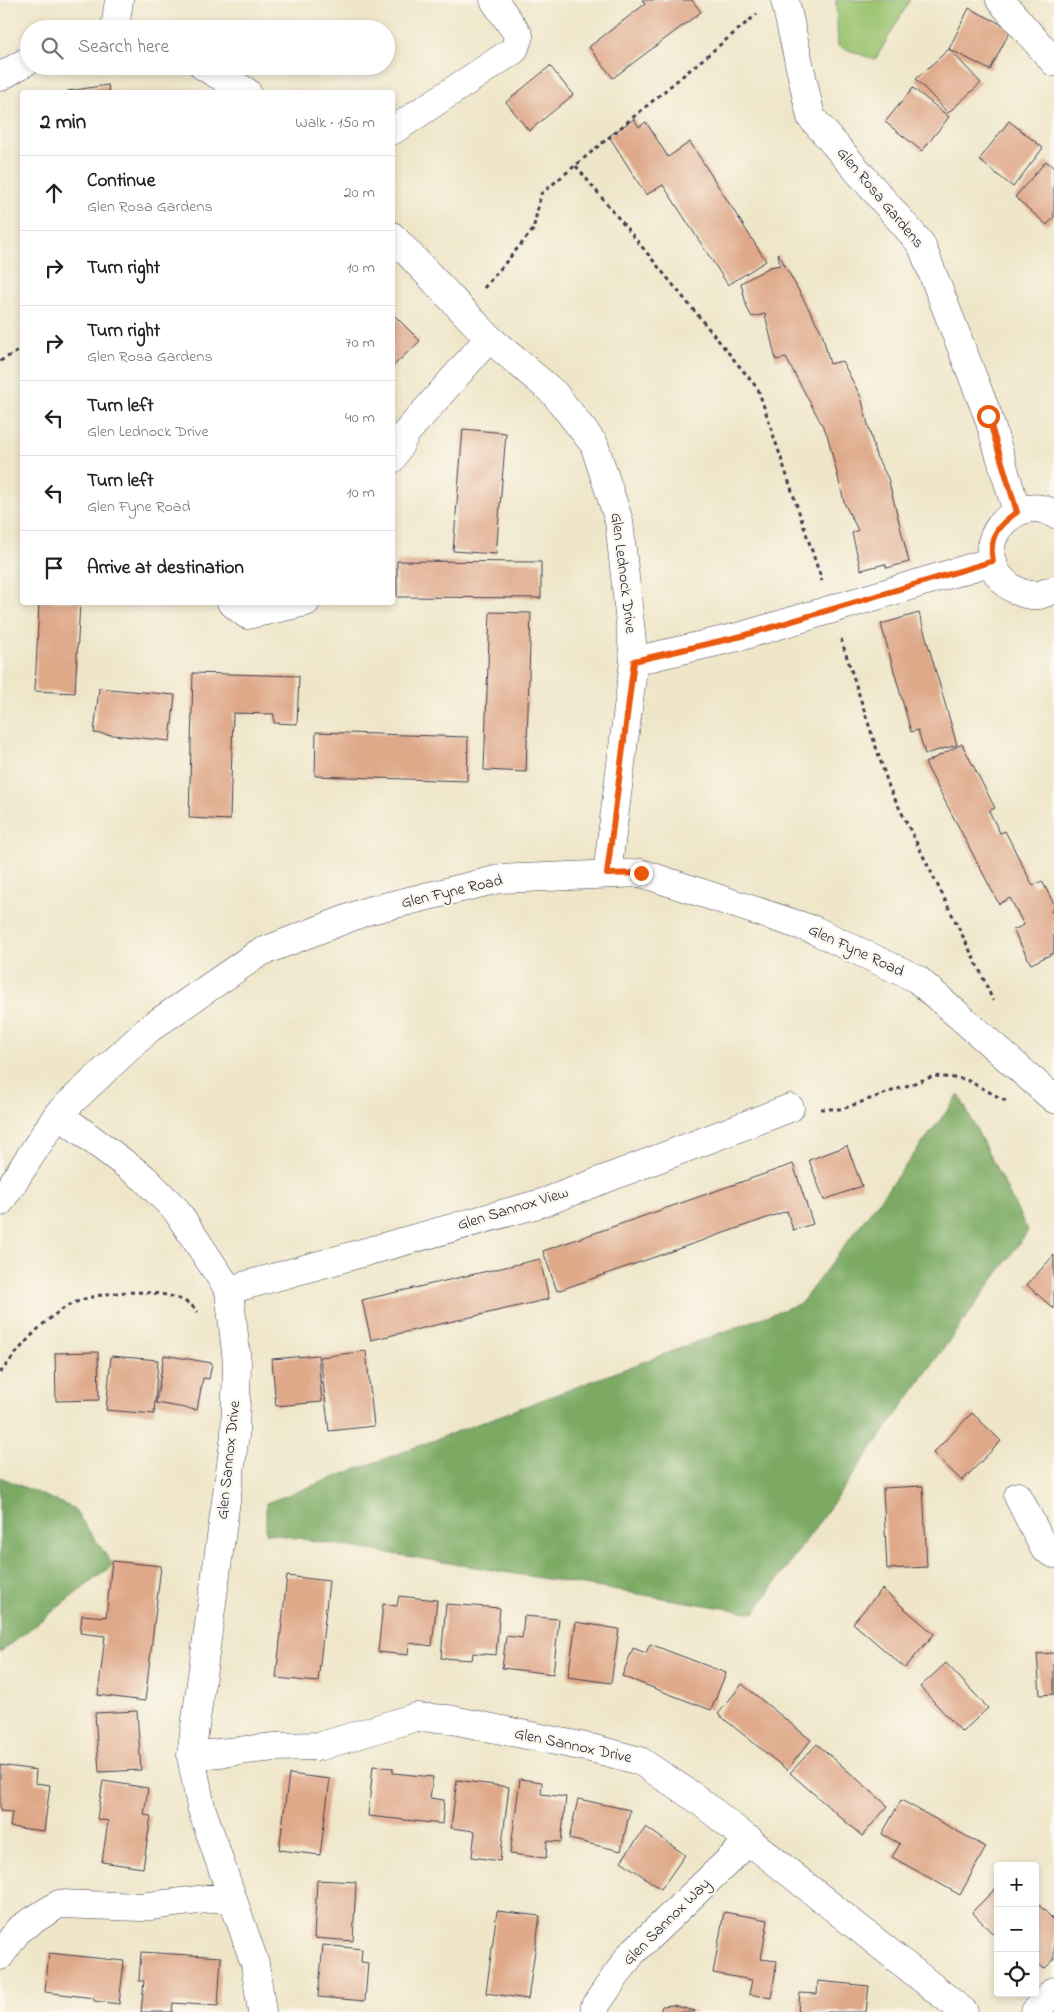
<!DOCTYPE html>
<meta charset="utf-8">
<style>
body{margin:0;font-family:"Indie Flower",sans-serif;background:#f2f2f2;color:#222}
.controls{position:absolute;right:15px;bottom:15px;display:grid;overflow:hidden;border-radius:5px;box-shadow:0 2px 8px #0003}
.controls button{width:45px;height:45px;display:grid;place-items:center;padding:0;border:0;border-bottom:1px solid #e0e0e0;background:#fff;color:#222;font:25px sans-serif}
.stop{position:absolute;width:15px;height:15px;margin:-11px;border:4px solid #ea580c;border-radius:50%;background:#fff}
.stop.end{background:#ea580c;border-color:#fff;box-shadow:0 1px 5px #0008}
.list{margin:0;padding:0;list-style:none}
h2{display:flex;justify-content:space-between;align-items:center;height:65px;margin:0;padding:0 20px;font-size:21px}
h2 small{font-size:16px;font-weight:400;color:#767676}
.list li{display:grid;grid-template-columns:32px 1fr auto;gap:15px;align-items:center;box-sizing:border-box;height:75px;padding:0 20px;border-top:1px solid #e0e0e0}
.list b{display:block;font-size:19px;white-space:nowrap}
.list p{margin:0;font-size:16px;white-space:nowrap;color:#767676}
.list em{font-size:16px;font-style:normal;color:#767676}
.icon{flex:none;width:28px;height:28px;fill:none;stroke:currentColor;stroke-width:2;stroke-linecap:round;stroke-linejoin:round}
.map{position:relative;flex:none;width:1054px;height:2012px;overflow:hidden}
.search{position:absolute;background:#fff;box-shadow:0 2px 8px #0003;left:20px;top:20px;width:375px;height:55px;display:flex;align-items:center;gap:12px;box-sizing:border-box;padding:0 18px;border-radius:28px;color:#767676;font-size:19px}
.panel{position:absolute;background:#fff;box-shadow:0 2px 8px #0003;left:20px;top:90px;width:375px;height:515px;border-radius:5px}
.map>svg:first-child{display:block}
.green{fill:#9bc471;stroke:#5e7356}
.forest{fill:#7caa63;stroke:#4f664f}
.building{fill:#dfa889}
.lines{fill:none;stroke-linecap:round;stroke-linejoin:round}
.minor-casing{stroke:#413f50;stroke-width:29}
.path{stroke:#413f50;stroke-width:3;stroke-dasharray:4 4;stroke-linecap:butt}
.minor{stroke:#fff;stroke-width:28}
.route{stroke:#ea580c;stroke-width:6}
.labels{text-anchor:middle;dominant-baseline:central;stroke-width:4.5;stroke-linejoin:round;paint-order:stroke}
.street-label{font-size:16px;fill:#22223b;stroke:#fbf7ec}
</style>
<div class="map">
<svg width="1054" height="2012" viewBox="0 0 1054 2012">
<rect width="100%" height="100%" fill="#fbf7ec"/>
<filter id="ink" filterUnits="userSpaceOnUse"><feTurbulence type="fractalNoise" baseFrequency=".02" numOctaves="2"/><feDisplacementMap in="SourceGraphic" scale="10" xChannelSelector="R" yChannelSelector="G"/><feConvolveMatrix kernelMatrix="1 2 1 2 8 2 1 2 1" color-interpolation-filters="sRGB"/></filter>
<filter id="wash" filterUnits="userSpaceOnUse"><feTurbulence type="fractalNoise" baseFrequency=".0096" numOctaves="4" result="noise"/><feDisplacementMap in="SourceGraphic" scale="20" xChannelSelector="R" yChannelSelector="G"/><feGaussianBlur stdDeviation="1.12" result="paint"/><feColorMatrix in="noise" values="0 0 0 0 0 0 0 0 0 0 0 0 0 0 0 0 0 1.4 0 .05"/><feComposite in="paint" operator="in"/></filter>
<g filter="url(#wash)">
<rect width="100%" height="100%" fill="#efe6c9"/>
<path class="green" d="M836 0H910L875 60 838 46Z"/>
<path class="forest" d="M959 1095 1028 1231 754 1613 266 1533V1503L801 1303Z
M0 1477 73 1508 113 1565 0 1652Z"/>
<g id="blocks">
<path class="building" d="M642 0H692L701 12 613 78 589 47 645 4Z
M969 8 1011 29 990 70 949 49 981 83 948 113 916 79 949 49Z
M550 66 573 95 529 131 506 102Z
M108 85 109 92H68V91Z
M913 88 949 117 922 151 885 122Z
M634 119 639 127 646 122 668 157 690 142 766 261 728 285 663 185 646 195 609 136Z
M1009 121 1043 148 1013 187 979 160Z
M1046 161 1054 168V217L1047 225 1015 197Z
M778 253 822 333 830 364 842 361 861 397 876 456 888 478 909 562 887 568 885 564 861 570 852 533 858 530 845 505 827 434 786 358 776 360 765 314 752 317 747 308 741 283 770 267 780 265Z
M392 313 420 341 392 367Z
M463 429 506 433 496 554 453 551Z
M397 561 541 562V598L397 597Z
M39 602H80L75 693 35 691Z
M490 612 531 613 526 772 484 770Z
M919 613 957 745 925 754 918 730 911 732 881 624Z
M193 673 299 676 297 724 274 723V714L233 713 230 820 189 818Z
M99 688 175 695 170 741 94 733Z
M316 732 468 737 467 781 315 776Z
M962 744 995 808 989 811 1000 833 1005 831 1033 886 1042 881 1054 904V909L1051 911 1054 916V953L1031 964 1013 930 1024 925 1010 898 999 904 925 763Z
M847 1146 862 1186 824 1200 809 1160Z
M793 1164 813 1224 793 1230 787 1211 557 1291 543 1251Z
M1054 1255V1309L1027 1285Z
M540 1259 549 1299 371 1340 362 1300Z
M366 1351 374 1426 329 1431 320 1357Z
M98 1352 99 1400 56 1401 55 1353Z
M164 1355 212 1363 209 1379 203 1378 197 1410 156 1403Z
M318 1355 322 1402 276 1406 272 1359Z
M111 1356 158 1360 154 1414 106 1410Z
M972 1413 1001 1441 962 1481 933 1453Z
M923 1486 927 1567 887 1569 883 1488Z
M112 1561 161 1566 145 1701 98 1695 105 1636 80 1633 82 1615 106 1617Z
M287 1576 329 1581 318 1682 276 1678Z
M882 1589 934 1634 905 1668 853 1623Z
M399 1596 437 1600 432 1646 409 1643 408 1655 378 1652 383 1604 397 1606Z
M446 1604 500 1608 496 1655 473 1653 472 1660 441 1658Z
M524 1616 559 1619 553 1674 502 1668 506 1636 522 1638Z
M576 1622 619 1629 611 1683 568 1677Z
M650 1644 726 1673 711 1710 622 1676 633 1648 646 1653Z
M1054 1653V1694L1040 1695 1037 1654Z
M946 1663 988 1708 962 1732 920 1687Z
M742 1684 811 1740 787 1770 718 1714Z
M137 1711 141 1770 99 1772 95 1713Z
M817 1744 888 1806 862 1836 790 1773Z
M0 1765 36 1770 35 1783 50 1785 44 1831 10 1827 12 1812 0 1811Z
M373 1766 393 1768V1773L433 1777 430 1798 444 1800 442 1824 368 1816Z
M289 1774 330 1779 320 1855 279 1850Z
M520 1779 542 1782 541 1794 566 1797 561 1842 547 1841 546 1858 510 1854Z
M457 1780 509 1787 500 1861 472 1857 475 1831 451 1828Z
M103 1781 148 1788 144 1815 151 1816 143 1868 102 1862 108 1821 97 1819Z
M578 1799 630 1810 621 1851 569 1839Z
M901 1800 986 1847 960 1895 892 1857 900 1844 882 1834Z
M646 1827 685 1855 661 1889 621 1861Z
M317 1880 356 1882 353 1941 314 1938Z
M998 1886V1939L972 1912Z
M1035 1901 1054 1920V1960L1044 1969 1035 1960Z
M497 1911 540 1916 528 1999 486 1993Z
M724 1912 768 1920 761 1959 777 1961 771 1998 749 1994 752 1980 713 1973Z
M323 1945 362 1949 361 1962 368 1963 365 2001 318 1997Z
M141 1952 221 1957 218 2006 173 2003 172 2012H141L144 1981H139Z
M49 1953 124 1961 119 2004 94 2001V1998L45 1992Z
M818 1981 869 1986 866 2012H798L800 1993 817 1994Z
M673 2005 695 2011V2012H660L662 2006Z"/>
</g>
</g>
<g filter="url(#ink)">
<use href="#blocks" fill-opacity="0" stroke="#413f50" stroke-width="1"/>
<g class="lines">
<defs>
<path id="minor" d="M785 0 811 117 921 244 988 416 1017 512
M1000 0 1054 62
M115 29 119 0
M203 66 247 92
M0 77 29 60
M392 131 514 50 519 36 494 0
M392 236 489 338 554 393 594 444 619 521 634 661 607 874
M392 459 406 433 489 338
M1054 514C1029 498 995 518 991 547 987 572 1014 598 1039 595 1044 594 1049 591 1054 590
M231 602 247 615 306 602
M634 661 742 636 993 561
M58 1114 144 1178 176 1210 229 1290 237 1362 235 1435 191 1756 201 1807 255 1964 262 2012
M0 1202 58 1114 150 1028 259 953 367 911 499 879 641 873 814 930 917 979 1054 1099
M229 1290 545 1202 790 1108
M1018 1496 1044 1548 1054 1554
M191 1756 275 1747 321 1746 416 1717 448 1719 595 1749 640 1761 697 1799 964 2012
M0 1956 19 1929 59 1904 141 1907 231 1896
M595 2012V2006L631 1954 750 1840
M1035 2012 1054 1991"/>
</defs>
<use href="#minor" class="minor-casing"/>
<path class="path" d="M576 166 758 389 822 581
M484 288 533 230 541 194 757 14
M0 361 22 349
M841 639 889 787 981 973 993 1001
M821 1109H842L934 1076 965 1079 1006 1101
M0 1373C20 1348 40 1322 68 1306 97 1289 177 1284 198 1312"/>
<use href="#minor" class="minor"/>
</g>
</g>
<g class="lines" filter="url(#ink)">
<path class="route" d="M641 873 607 874 634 661 742 636 993 561C988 537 998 525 1017 512L988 416"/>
</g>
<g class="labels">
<g class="street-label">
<text transform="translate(880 198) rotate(50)">Glen Rosa Gardens</text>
<text transform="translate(623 573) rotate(83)">Glen Lednock Drive</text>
<text transform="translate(452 892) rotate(-13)">Glen Fyne Road</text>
<text transform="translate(856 951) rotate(25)">Glen Fyne Road</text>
<text transform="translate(513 1209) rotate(-17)">Glen Sannox View</text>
<text transform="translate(229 1460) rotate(-84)">Glen Sannox Drive</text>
<text transform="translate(573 1746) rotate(12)">Glen Sannox Drive</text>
<text transform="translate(667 1922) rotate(-45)">Glen Sannox Way</text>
</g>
</g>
</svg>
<div class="controls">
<button>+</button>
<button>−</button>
<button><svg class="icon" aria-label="locate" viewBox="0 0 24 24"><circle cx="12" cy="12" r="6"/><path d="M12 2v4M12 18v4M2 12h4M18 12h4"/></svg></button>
</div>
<div class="stop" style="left:988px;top:416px"></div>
<div class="stop end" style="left:641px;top:873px"></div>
<div class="search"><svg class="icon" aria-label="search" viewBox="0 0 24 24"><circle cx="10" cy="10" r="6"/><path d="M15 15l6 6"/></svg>Search here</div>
<section class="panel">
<h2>2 min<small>Walk · 150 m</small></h2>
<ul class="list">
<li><svg class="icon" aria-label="ahead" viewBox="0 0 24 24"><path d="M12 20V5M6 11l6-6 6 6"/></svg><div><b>Continue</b><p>Glen Rosa Gardens</p></div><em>20 m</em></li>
<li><svg class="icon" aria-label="right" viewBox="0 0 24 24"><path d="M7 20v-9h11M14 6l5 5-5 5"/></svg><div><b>Turn right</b></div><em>10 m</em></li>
<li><svg class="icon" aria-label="right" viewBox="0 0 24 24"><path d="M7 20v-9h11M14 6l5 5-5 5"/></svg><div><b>Turn right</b><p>Glen Rosa Gardens</p></div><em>70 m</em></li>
<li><svg class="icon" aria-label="left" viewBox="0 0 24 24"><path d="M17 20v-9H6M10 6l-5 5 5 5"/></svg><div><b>Turn left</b><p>Glen Lednock Drive</p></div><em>40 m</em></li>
<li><svg class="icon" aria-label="left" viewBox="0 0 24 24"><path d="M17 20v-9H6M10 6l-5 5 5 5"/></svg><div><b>Turn left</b><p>Glen Fyne Road</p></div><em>10 m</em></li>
<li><svg class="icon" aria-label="arrive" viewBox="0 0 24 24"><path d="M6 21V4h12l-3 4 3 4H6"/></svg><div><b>Arrive at destination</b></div></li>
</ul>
</section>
</div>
